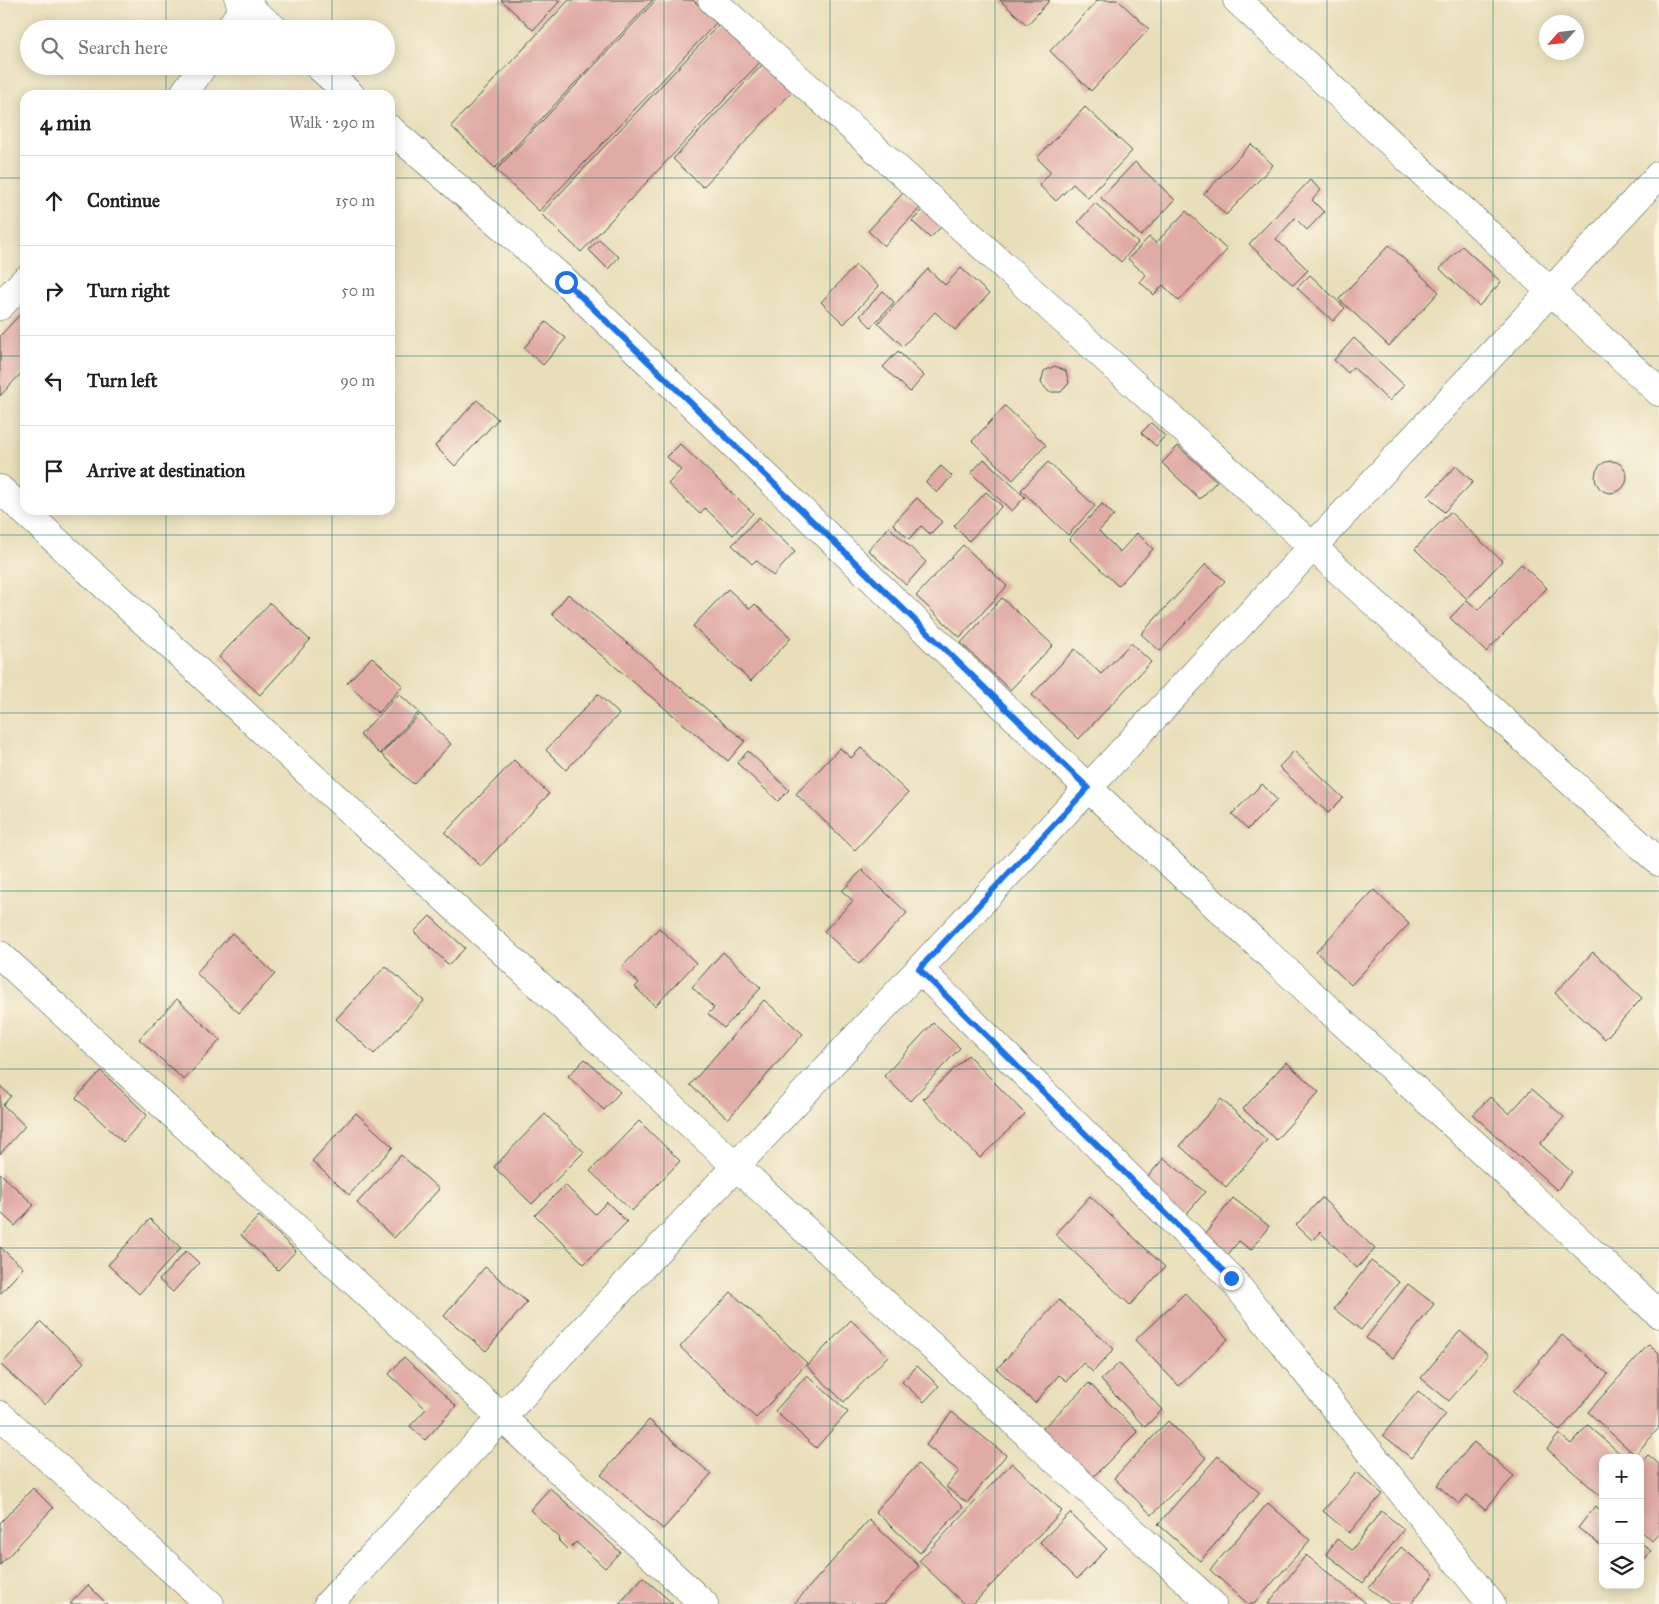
<!DOCTYPE html>
<meta charset="utf-8">
<style>
body{margin:0;font-family:"IM FELL Great Primer",serif;background:#f6f6f6;color:#202124}
.controls{position:absolute;right:15px;bottom:15px;display:grid;overflow:hidden;border-radius:10px;box-shadow:0 2px 12px #0003}
.controls button{width:45px;height:45px;display:grid;place-items:center;padding:0;border:0;border-bottom:1px solid #e0e0e0;background:#fff;color:#202124;font:25px sans-serif}
.compass{position:absolute;left:1539px;top:15px;width:45px;height:45px;border-radius:50%;background:#fff;box-shadow:0 2px 12px #0003;rotate:243deg}
.stop{position:absolute;width:15px;height:15px;margin:-11px;border:4px solid #1a73e8;border-radius:50%;background:#fff}
.stop.end{background:#1a73e8;border-color:#fff;box-shadow:0 1px 5px #0008}
.list{margin:0;padding:0;list-style:none}
h2{display:flex;justify-content:space-between;align-items:center;height:65px;margin:0;padding:0 20px;font-size:21px}
h2 small{font-size:16px;font-weight:400;color:#757577}
.list li{display:grid;grid-template-columns:32px 1fr auto;gap:15px;align-items:center;box-sizing:border-box;height:90px;padding:0 20px;border-top:1px solid #e0e0e0}
.list b{display:block;font-size:19px;white-space:nowrap}
.list em{font-size:16px;font-style:normal;color:#757577}
.icon{flex:none;width:28px;height:28px;fill:none;stroke:currentColor;stroke-width:2;stroke-linecap:round;stroke-linejoin:round}
.map{position:relative;flex:none;width:1659px;height:1604px;overflow:hidden}
.search{position:absolute;background:#fff;box-shadow:0 2px 12px #0003;left:20px;top:20px;width:375px;height:55px;display:flex;align-items:center;gap:12px;box-sizing:border-box;padding:0 18px;border-radius:28px;color:#757577;font-size:19px}
.panel{position:absolute;background:#fff;box-shadow:0 2px 12px #0003;left:20px;top:90px;width:375px;height:425px;border-radius:15px}
.map>svg:first-child{display:block}
.building{fill:#e0aaa5}
.lines{fill:none;stroke-linecap:round;stroke-linejoin:round}
.minor-casing{stroke:#3d5548;stroke-width:29}
.minor{stroke:#fff;stroke-width:28}
.route{stroke:#1a73e8;stroke-width:6}
.grid{fill:none;stroke:#0f766e;stroke-width:1;stroke-opacity:0.55}
</style>
<div class="map">
<svg width="1659" height="1604" viewBox="0 0 1659 1604">
<rect width="100%" height="100%" fill="#fcf5e5"/>
<filter id="ink" filterUnits="userSpaceOnUse"><feTurbulence type="fractalNoise" baseFrequency=".02" numOctaves="2"/><feDisplacementMap in="SourceGraphic" scale="10" xChannelSelector="R" yChannelSelector="G"/><feConvolveMatrix kernelMatrix="1 2 1 2 8 2 1 2 1" color-interpolation-filters="sRGB"/></filter>
<filter id="wash" filterUnits="userSpaceOnUse"><feTurbulence type="fractalNoise" baseFrequency=".0096" numOctaves="4" result="noise"/><feDisplacementMap in="SourceGraphic" scale="20" xChannelSelector="R" yChannelSelector="G"/><feGaussianBlur stdDeviation="1.12" result="paint"/><feColorMatrix in="noise" values="0 0 0 0 0 0 0 0 0 0 0 0 0 0 0 0 0 1.4 0 .05"/><feComposite in="paint" operator="in"/></filter>
<g filter="url(#wash)">
<rect width="100%" height="100%" fill="#e8deb9"/>
<g id="blocks">
<path class="building" d="M501 0H561L533 30Z
M569 0H653L495 168 451 126Z
M656 0H693L717 22 539 211 496 170Z
M1000 0H1050L1027 25Z
M1098 0H1118L1149 29 1091 91 1050 51Z
M720 23 761 61 581 252 541 214Z
M763 64 792 92 703 187 673 159Z
M1085 107 1132 151 1088 198 1073 184 1056 201 1039 185 1051 172 1037 158Z
M1251 144 1273 165 1226 215 1204 194Z
M1135 162 1175 200 1141 236 1101 198Z
M1310 180 1321 190 1312 200 1324 212 1307 230 1295 218 1276 239 1308 270 1293 285 1249 244Z
M904 192 921 207 884 246 868 231Z
M1095 203 1138 243 1121 262 1078 222Z
M923 210 941 227 930 238 912 221Z
M1186 211 1227 250 1179 301 1163 285 1154 295 1140 282 1146 275 1128 259 1149 237 1156 243Z
M599 239 619 257 608 269 589 250Z
M1389 245 1439 292 1389 346 1339 299Z
M1462 246 1501 282 1479 306 1440 269Z
M856 265 879 286 844 324 821 302Z
M961 268 989 294 955 330 935 312 903 346 878 323 928 269 945 285Z
M1310 275 1345 308 1333 321 1297 288Z
M883 291 894 302 871 327 860 316Z
M25 309V369L0 396V336Z
M546 322 566 338 543 365 524 348Z
M1354 338 1404 385 1389 401 1353 367 1348 373 1334 360Z
M898 351 924 376 910 392 883 367Z
M1055 366 1066 371 1069 383 1061 392H1049L1041 383 1044 371Z
M477 400 498 419 455 466 435 446Z
M1005 406 1046 445 1013 480 972 441Z
M1151 423 1165 436 1156 446 1141 433Z
M680 444 753 513 733 535 705 508 700 514 668 484 681 470 667 457Z
M1178 446 1217 481 1200 499 1162 463Z
M984 459 1025 497 1012 511 971 473Z
M1595 477a16 16 0 1 1 32 0a16 16 0 1 1-32 0Z
M1048 462 1095 506 1068 535 1021 490Z
M941 466 952 476 937 493 926 482Z
M1456 466 1473 482 1444 512 1428 496Z
M986 492 1002 506 969 541 954 526Z
M917 498 942 522 930 534 921 526 909 539 893 524Z
M1102 504 1114 515 1099 531 1120 552 1137 533 1153 549 1118 586 1069 539Z
M1450 512 1502 561 1467 599 1415 549Z
M759 517 795 552 773 576 756 560 752 564 732 545Z
M889 527 926 562 906 585 868 550Z
M963 545 1007 586 960 637 916 596Z
M1206 564 1225 581 1160 651 1141 634Z
M1521 564 1547 588 1486 652 1450 618 1467 600 1478 610Z
M728 589 750 609 755 604 791 638 751 681 693 626Z
M568 594 745 741 728 761 552 614Z
M1002 598 1053 645 1010 690 961 643Z
M270 603 310 640 260 695 219 657Z
M1131 643 1151 662 1079 739 1032 695 1075 649 1101 674Z
M372 657 403 686 378 713 347 683Z
M399 694 419 712 380 754 360 735Z
M598 694 619 714 566 770 546 750Z
M420 714 451 744 413 784 381 754Z
M840 748 851 758 861 748 908 793 855 850 796 794Z
M748 751 789 790 778 801 737 763Z
M1294 751 1343 798 1328 813 1279 767Z
M514 760 549 794 481 866 445 833Z
M1262 784 1277 800 1248 829 1232 814Z
M862 870 907 913 859 964 824 931 853 901 842 891Z
M1374 890 1409 924 1351 985 1316 952Z
M430 916 465 948 449 965 414 932Z
M659 928 696 963 655 1006 635 987 639 983 622 967Z
M232 933 275 974 239 1013 196 973Z
M723 952 761 988 724 1028 708 1014 714 1008 692 987Z
M1593 952 1642 998 1605 1039 1555 993Z
M386 966 424 1001 374 1054 336 1019Z
M177 999 220 1040 184 1080 139 1039Z
M764 1000 803 1034 728 1119 690 1085Z
M933 1023 960 1048 910 1101 884 1076Z
M968 1055 1025 1114 980 1158 923 1099Z
M585 1059 620 1092 604 1110 568 1076Z
M1286 1062 1319 1092 1276 1140 1243 1109Z
M101 1071 147 1115 123 1142 76 1098Z
M0 1086 11 1096 3 1105 25 1126 0 1154Z
M1532 1089 1564 1117 1540 1144 1572 1172 1557 1190 1473 1115 1490 1097 1509 1114Z
M1221 1099 1267 1140 1226 1187 1180 1146Z
M356 1113 393 1147 349 1195 312 1161Z
M545 1114 584 1152 532 1204 494 1167Z
M639 1121 680 1161 632 1211 590 1171Z
M401 1155 439 1189 394 1238 357 1203Z
M1164 1158 1205 1192 1184 1217 1143 1182Z
M0 1173 34 1205 15 1226 0 1212Z
M565 1185 595 1214 607 1202 627 1222 584 1264 535 1215Z
M1090 1196 1165 1267 1130 1305 1055 1234Z
M1233 1198 1269 1226 1251 1250 1239 1241 1225 1258 1201 1239Z
M1322 1198 1375 1249 1357 1268 1320 1232 1312 1240 1296 1225Z
M259 1216 296 1251 278 1270 241 1235Z
M150 1219 181 1248 139 1294 108 1265Z
M0 1247 23 1268 0 1294Z
M186 1251 199 1263 173 1292 159 1280Z
M1371 1261 1399 1282 1361 1330 1334 1309Z
M485 1267 527 1302 486 1351 444 1316Z
M1408 1284 1434 1304 1393 1358 1366 1338Z
M731 1292 807 1363 756 1418 680 1347Z
M1185 1293 1228 1339 1179 1386 1135 1340Z
M1059 1300 1114 1349 1093 1372 1083 1363 1067 1381 1059 1375 1035 1403 997 1369Z
M851 1320 888 1356 844 1402 807 1366Z
M41 1322 84 1362 45 1405 1 1365Z
M1460 1331 1488 1355 1449 1401 1421 1378Z
M1562 1335 1608 1374 1560 1431 1514 1391Z
M1649 1344 1659 1353V1428L1635 1455 1588 1412Z
M404 1357 456 1406 425 1440 410 1426 426 1409 389 1374Z
M1119 1363 1162 1410 1145 1427 1101 1380Z
M917 1366 939 1386 924 1402 902 1382Z
M807 1375 848 1412 816 1448 775 1411Z
M1089 1383 1138 1432 1087 1483 1038 1433Z
M1418 1391 1446 1414 1411 1458 1383 1435Z
M952 1412 1006 1455 967 1503 946 1487 959 1471 926 1445Z
M649 1420 711 1474 663 1529 601 1475Z
M1168 1421 1206 1458 1152 1515 1114 1478Z
M1588 1425 1625 1458H1603V1498L1547 1449 1559 1434 1571 1444Z
M1474 1442 1514 1476 1485 1510 1467 1495 1459 1504 1437 1485Z
M1648 1455 1659 1464V1533L1652 1541 1640 1531V1464Z
M1218 1456 1260 1493 1200 1561 1158 1524Z
M1012 1463 1062 1511 973 1604H964L919 1561Z
M918 1464 963 1507 920 1553 875 1511Z
M1357 1472 1382 1494 1349 1533 1323 1511Z
M33 1488 53 1508 0 1565V1523Z
M550 1488 620 1552 605 1568 576 1542 568 1550 558 1540 560 1538 530 1510Z
M1268 1503 1310 1540 1254 1604H1248L1210 1570Z
M1595 1506 1603 1512V1547L1578 1528Z
M1381 1511 1404 1529 1363 1583 1326 1554 1337 1539 1352 1550Z
M1070 1513 1107 1549 1077 1579 1040 1542Z
M869 1520 919 1566 884 1604H794Z
M1640 1542 1651 1551 1640 1565Z
M1401 1547 1434 1574 1411 1604H1390L1369 1588Z
M1306 1555 1367 1604H1268Z
M643 1577 673 1604H619Z
M88 1585 107 1604H70Z"/>
</g>
</g>
<g filter="url(#ink)">
<use href="#blocks" fill-opacity="0" stroke="#3d5548" stroke-width="1"/>
<g class="lines">
<defs>
<path id="minor" d="M239 0 275 29
M712 0 1659 862
M1237 0 1659 392
M229 29 249 0
M318 66 351 95
M183 95 203 66
M390 129 566 282 1088 788 1659 1314
M0 306 25 280
M0 489 1212 1604
M0 955 704 1604
M919 969 1231 1278 1491 1604
M0 1415 210 1604
M328 1604 1659 175"/>
</defs>
<use href="#minor" class="minor-casing"/>
<use href="#minor" class="minor"/>
</g>
</g>
<g class="lines" filter="url(#ink)">
<path class="route" d="M566 282 1088 788 919 969 1231 1278"/>
</g>
<path class="grid" d="M166 0V29M332 0V29M498 0V1604M664 0V1604M830 0V1604M995 0V1604M1161 0V1604M1327 0V1604M1493 0V1604M166 66V95M332 66V95M0 178H25M390 178H1659M0 356H25M390 356H1659M166 510V1604M332 510V1604M0 535H1659M0 713H1659M0 891H1659M0 1069H1659M0 1248H1659M0 1426H1659"/>
</svg>
<div class="controls">
<button>+</button>
<button>−</button>
<button><svg class="icon" aria-label="layers" viewBox="0 0 24 24"><path d="M12 4l9 5-9 5-9-5zM3 14l9 5 9-5"/></svg></button>
</div>
<svg class="compass" viewBox="-18 -18 36 36"><path d="M0-13l5 13h-10z" fill="#e53935"/><path d="M0 13l5-13h-10z" fill="#757577"/></svg>
<div class="stop" style="left:566px;top:282px"></div>
<div class="stop end" style="left:1231px;top:1278px"></div>
<div class="search"><svg class="icon" aria-label="search" viewBox="0 0 24 24"><circle cx="10" cy="10" r="6"/><path d="M15 15l6 6"/></svg>Search here</div>
<section class="panel">
<h2>4 min<small>Walk · 290 m</small></h2>
<ul class="list">
<li><svg class="icon" aria-label="ahead" viewBox="0 0 24 24"><path d="M12 20V5M6 11l6-6 6 6"/></svg><div><b>Continue</b></div><em>150 m</em></li>
<li><svg class="icon" aria-label="right" viewBox="0 0 24 24"><path d="M7 20v-9h11M14 6l5 5-5 5"/></svg><div><b>Turn right</b></div><em>50 m</em></li>
<li><svg class="icon" aria-label="left" viewBox="0 0 24 24"><path d="M17 20v-9H6M10 6l-5 5 5 5"/></svg><div><b>Turn left</b></div><em>90 m</em></li>
<li><svg class="icon" aria-label="arrive" viewBox="0 0 24 24"><path d="M6 21V4h12l-3 4 3 4H6"/></svg><div><b>Arrive at destination</b></div></li>
</ul>
</section>
</div>
